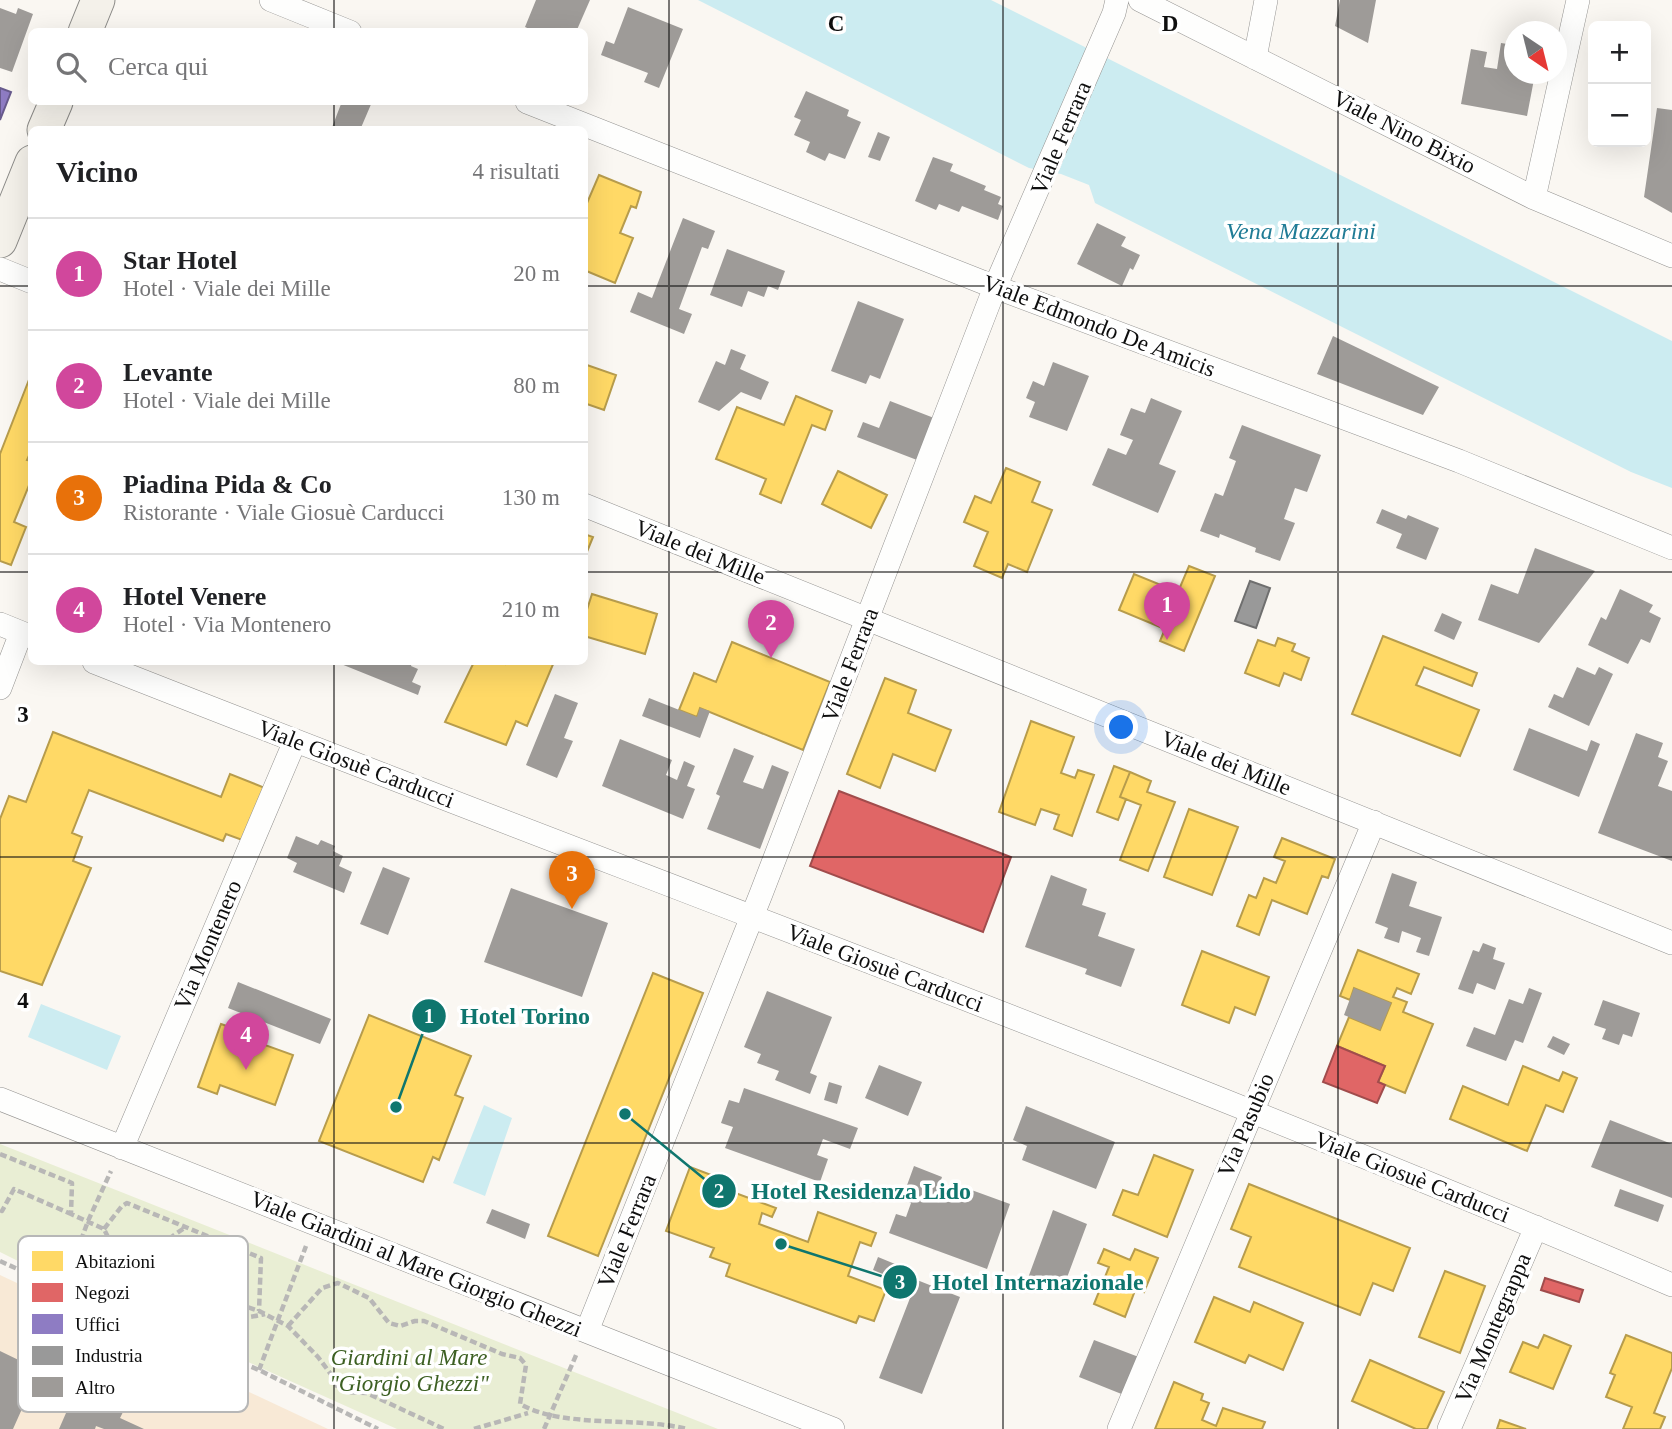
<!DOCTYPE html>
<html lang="it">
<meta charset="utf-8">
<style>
body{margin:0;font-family:Georgia,serif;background:#f6f6f6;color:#202124}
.controls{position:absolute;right:21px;top:21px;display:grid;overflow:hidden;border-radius:10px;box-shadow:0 7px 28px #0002}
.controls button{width:63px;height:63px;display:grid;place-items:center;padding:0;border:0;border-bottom:2px solid #e0e0e0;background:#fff;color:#202124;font:35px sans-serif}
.compass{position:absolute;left:1504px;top:21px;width:63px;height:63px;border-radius:50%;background:#fff;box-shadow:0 7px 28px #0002;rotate:145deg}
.you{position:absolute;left:1122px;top:728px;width:24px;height:24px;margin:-18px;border:5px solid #fff;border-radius:50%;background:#1a73e8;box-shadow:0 0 0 10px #1a73e833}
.badge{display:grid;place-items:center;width:46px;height:46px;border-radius:50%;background:#61605e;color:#fff;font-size:23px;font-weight:700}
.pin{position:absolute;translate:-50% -58px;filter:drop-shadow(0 2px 4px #0008)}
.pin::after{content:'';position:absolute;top:37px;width:24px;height:21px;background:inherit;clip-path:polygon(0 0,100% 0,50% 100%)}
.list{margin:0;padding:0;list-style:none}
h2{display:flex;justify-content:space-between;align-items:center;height:91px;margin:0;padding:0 28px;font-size:30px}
h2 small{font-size:23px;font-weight:400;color:#757577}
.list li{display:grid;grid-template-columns:46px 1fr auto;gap:21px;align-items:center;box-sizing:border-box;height:112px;padding:0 28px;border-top:2px solid #e0e0e0}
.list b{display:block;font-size:26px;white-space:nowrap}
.list p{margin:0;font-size:23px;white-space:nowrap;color:#757577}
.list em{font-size:23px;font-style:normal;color:#757577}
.icon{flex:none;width:38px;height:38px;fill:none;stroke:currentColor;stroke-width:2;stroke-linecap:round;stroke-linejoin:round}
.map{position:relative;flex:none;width:1672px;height:1429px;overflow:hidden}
.search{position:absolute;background:#fff;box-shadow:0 7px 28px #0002;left:28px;top:28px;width:560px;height:77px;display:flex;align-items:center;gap:18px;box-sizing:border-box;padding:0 24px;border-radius:10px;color:#757577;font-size:26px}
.panel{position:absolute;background:#fff;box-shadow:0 7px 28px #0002;left:28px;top:126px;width:560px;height:539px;border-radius:10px}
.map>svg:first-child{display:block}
.green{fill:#e9eed4}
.sand{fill:#f8e9d6}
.water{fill:#ccecf1}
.homes{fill:#ffd966;stroke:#b79c4c;stroke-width:2}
.shops{fill:#e06666;stroke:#a14c4c;stroke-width:2}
.offices{fill:#8e7cc3;stroke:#685b8d;stroke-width:2}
.industry{fill:#999;stroke:#6f6f6f;stroke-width:2}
.building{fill:#9e9b98}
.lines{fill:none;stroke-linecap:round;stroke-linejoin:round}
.street-casing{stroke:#949391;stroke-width:24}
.secondary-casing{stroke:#8b8a87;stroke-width:35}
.path{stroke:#b8b7b6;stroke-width:4.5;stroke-dasharray:7 3.5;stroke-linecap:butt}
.street{stroke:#fefefd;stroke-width:23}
.secondary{stroke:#f4f1ea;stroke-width:33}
.grid{fill:none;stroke:#0e0e0e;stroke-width:2;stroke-opacity:0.55}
.labels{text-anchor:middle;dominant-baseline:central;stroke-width:7;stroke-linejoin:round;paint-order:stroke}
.street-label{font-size:23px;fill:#0e0e0e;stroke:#fff}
.park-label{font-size:23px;font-style:italic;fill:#3d6023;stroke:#fff}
.water-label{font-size:24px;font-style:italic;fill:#207c96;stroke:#fff}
.key{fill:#fff;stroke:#b7b7b7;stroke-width:2}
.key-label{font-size:19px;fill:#0e0e0e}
.grid-label{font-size:23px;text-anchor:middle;font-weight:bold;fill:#0e0e0e;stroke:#fff;stroke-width:7;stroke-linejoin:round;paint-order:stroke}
.leader{fill:none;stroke:#0f766e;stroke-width:2.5}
.callout-dot{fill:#0f766e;stroke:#fff;stroke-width:2.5}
.mark-label{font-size:21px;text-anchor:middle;font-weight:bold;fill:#fff}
.callout-label{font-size:24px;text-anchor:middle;font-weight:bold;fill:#0f766e;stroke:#fff;stroke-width:7;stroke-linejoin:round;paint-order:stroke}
</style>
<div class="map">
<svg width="1672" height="1429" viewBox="0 0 1672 1429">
<rect width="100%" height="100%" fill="#faf7f2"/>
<path class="green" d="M0 1144 718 1429H397L110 1300C110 1287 111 1272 104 1261 94 1243 68 1237 49 1243 38 1246 30 1255 22 1263L0 1252Z"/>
<path class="sand" d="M0 1275 328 1429H0Z"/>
<path class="water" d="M698 0H991L1672 341V488L1631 472 1095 203 1089 185 1061 174 1029 168Z
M41 1004 121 1036 107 1070 28 1037Z
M484 1105 512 1118 485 1196 453 1183Z"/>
<path class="homes" d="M599 175 641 192 636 208 631 206 620 233 633 238 615 283 584 270V210Z
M584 364 616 375 604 410 584 403Z
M32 372V449L27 460 32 461V478L14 522 26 527 11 565 0 561V454Z
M796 396 832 411 825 430 812 425 781 503 760 494 766 479 716 459 737 407 784 425Z
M1006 468 1040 482 1032 502 1052 510 1027 572 1008 564 1002 578 974 566 988 532 964 522 975 496 991 503Z
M838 471 887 495 871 528 822 504Z
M584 534 593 537 584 559Z
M1189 566 1215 576 1184 651 1160 641 1165 629 1119 610 1134 574 1178 592Z
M592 594 657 614 645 654 584 636V619Z
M1383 636 1477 673 1472 686 1424 667 1416 685 1479 710 1460 756 1352 714Z
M1278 638 1295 644 1292 651 1309 658 1301 680 1284 673 1279 686 1245 673 1258 640 1275 646Z
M732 642 830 682 803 750 700 708 697 717 679 710 694 673 716 682Z
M474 662H500L505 664 506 662H554L527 726 516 721 506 745 445 722Z
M885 678 916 690 908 713 951 730 935 771 893 754 880 788 847 774Z
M1031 721 1074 737 1061 773 1075 778 1078 770 1094 775 1072 836 1054 829 1059 815 1041 809 1035 825 999 812Z
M53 732 221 797 230 774 265 788 245 841 226 834 223 841 89 790 72 833 82 837 73 861 91 868 42 985 0 971V819L9 796 26 802Z
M1114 766 1130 772 1120 797 1126 799 1118 820 1097 812Z
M1130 772 1151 781 1147 792 1175 802 1148 871 1120 860 1141 805 1120 797Z
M1189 809 1238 827 1212 895 1164 877Z
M1282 838 1335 859 1328 878 1322 876 1307 914 1272 900 1259 935 1237 926 1249 895 1256 898 1264 878 1276 883 1285 861 1274 857Z
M1358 950 1419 974 1411 994 1397 988 1393 997 1407 1002 1403 1012 1433 1024 1405 1093 1378 1082 1385 1066 1337 1046 1349 1017 1380 1030 1391 1003 1354 988 1350 1000 1340 996Z
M1202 951 1269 977 1255 1015 1235 1007 1229 1023 1182 1005Z
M653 973 703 993 598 1256 548 1236Z
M369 1015 471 1056 455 1095 463 1098 439 1160 433 1157 423 1182 319 1141Z
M221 1024 264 1039 262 1044 293 1055 275 1105 220 1085 217 1094 198 1087Z
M1523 1066 1559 1081 1563 1072 1577 1078 1563 1112 1546 1105 1527 1151 1450 1119 1463 1086 1508 1105Z
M1154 1155 1193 1170 1167 1237 1113 1215 1123 1190 1138 1195Z
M690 1167 714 1176 711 1184 776 1208 772 1217 762 1213 759 1224 808 1242 818 1212 876 1233 871 1246 860 1242 848 1276 886 1290 874 1321 859 1316 856 1323 726 1276 730 1264 710 1257 714 1248 666 1231Z
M1249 1184 1410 1248 1393 1291 1373 1283 1360 1315 1239 1267 1251 1237 1231 1229Z
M1104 1249 1130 1260 1135 1249 1158 1258 1144 1292 1136 1288 1125 1317 1094 1304 1109 1267 1098 1263Z
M1445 1271 1485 1286 1460 1353 1419 1337Z
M1214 1297 1250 1312 1254 1302 1303 1323 1283 1370 1249 1355 1245 1363 1195 1342Z
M1544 1335 1571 1346 1553 1389 1510 1372 1523 1342 1538 1348Z
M1626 1335 1672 1353V1368L1654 1413 1665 1417 1660 1429H1623L1632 1407 1606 1397 1615 1375 1610 1373Z
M1370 1360 1444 1392 1427 1429H1416L1352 1401Z
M1174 1382 1203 1394 1201 1400 1209 1403 1202 1420 1216 1426 1223 1408 1265 1422 1262 1429H1155Z
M1500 1420 1526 1429H1497Z"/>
<path class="shops" d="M839 791 1011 857 983 932 810 866Z
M1337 1046 1385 1066 1378 1082 1385 1085 1377 1103 1323 1082Z
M1545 1278 1583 1290 1579 1302 1541 1290Z"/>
<path class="offices" d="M0 88 11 92 0 120Z"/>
<path class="industry" d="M1250 581 1270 588 1256 628 1235 621Z"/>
<path class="building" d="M536 0H590L576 32H536L525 27Z
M1340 0H1376L1368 43 1335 26Z
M628 7 683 29 659 88 644 82 648 73 601 55 606 41 614 44Z
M0 8 16 14 18 8 33 14 12 72 0 68Z
M1501 43 1514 45V74H1535L1527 116 1461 104 1471 49 1487 52 1484 67 1497 69Z
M806 91 849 110 847 116 861 122 845 159 829 153 825 161 806 152 810 142 794 135 801 120 794 117Z
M335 102H372L360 130H331L341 104Z
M1657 108 1672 110V213L1644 197Z
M878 132 890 137 880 161 868 157Z
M933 157 953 164 950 171 986 186 984 190 1001 197 998 204 1003 206 998 220 962 206 959 212 939 204 936 210 915 201Z
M683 218 715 231 708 249 702 247 679 309 692 314 684 334 630 312 638 292 652 298Z
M1097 223 1126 237 1121 246 1140 255 1133 270 1130 268 1122 286 1077 264Z
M727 249 785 271 778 290 768 286 764 297 748 291 742 307 710 295Z
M858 301 904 319 880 379 870 375 866 384 831 371Z
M1333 336 1439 387 1423 415 1317 374Z
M731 349 746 355 740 369 769 382 761 400 741 392 719 411 698 402 716 361 725 365Z
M1053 362 1089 376 1067 431 1029 417 1035 402 1026 398 1033 381 1044 386Z
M1151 398 1182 411 1159 464 1176 471 1158 513 1092 485 1108 448 1126 455 1133 440 1120 435 1131 408 1145 413Z
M890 401 934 418 917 460 857 437 863 422 879 428Z
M1242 425 1321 455 1307 492 1295 488 1284 519 1295 523 1280 561 1255 552 1256 548 1220 534 1219 538 1200 531 1215 493 1223 496 1236 461 1229 458Z
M1382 509 1406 519 1408 515 1439 528 1426 560 1396 548 1402 534 1376 523Z
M1535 548 1595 571 1539 643 1478 620 1491 584 1518 594Z
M1620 589 1653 605 1649 612 1661 618 1650 643 1641 639 1628 664 1588 645 1601 617 1606 620Z
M1442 613 1462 622 1454 640 1434 631Z
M336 662H412L411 666 418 669 412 682 421 686 418 695Z
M1577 667 1595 675 1599 667 1613 674 1589 726 1548 707 1554 694 1563 698Z
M555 694 578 703 564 738 573 741 557 778 526 765Z
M649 698 697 717 700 708 710 711 700 738 642 716Z
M1529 728 1587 751 1591 740 1600 744 1579 797 1513 770Z
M1636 733 1663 743 1658 757 1668 761 1658 786 1672 791V861L1598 833Z
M620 739 672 760 666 775 677 780 684 761 695 766 687 786 695 789 683 819 602 786Z
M734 748 754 756 743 782 763 789 772 765 789 772 760 849 707 829 720 796 716 794Z
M296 836 318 845 321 840 335 846 333 851 343 856 339 866 352 872 344 893 293 872 297 863 287 858Z
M383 867 410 878 388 935 360 924Z
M1392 873 1417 882 1409 906 1442 917 1429 956 1416 952 1421 938 1402 931 1399 943 1384 938 1388 928 1375 923Z
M1051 875 1087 889 1082 905 1106 913 1098 936 1135 949 1121 987 1085 974 1087 969 1025 947Z
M511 888 608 923 582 997 484 962Z
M1483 943 1496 948 1493 959 1505 963 1495 990 1477 983 1473 994 1458 989 1473 950 1479 952Z
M238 982 331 1019 320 1044 228 1008Z
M1354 988 1391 1003 1380 1030 1344 1015Z
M1529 988 1542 993 1523 1043 1515 1040 1506 1061 1466 1046 1474 1027 1495 1035 1509 999 1523 1004Z
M767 991 832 1017 810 1073 817 1076 810 1094 775 1080 779 1071 757 1063 761 1054 744 1047Z
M1603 1000 1640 1013 1632 1037 1623 1034 1619 1045 1602 1039 1606 1029 1594 1025Z
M1553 1036 1570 1044 1564 1055 1547 1047Z
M879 1065 922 1082 908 1116 865 1098Z
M829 1082 842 1086 837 1104 824 1100Z
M744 1088 858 1128 850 1149 823 1139 817 1155 828 1159 820 1182 725 1148 733 1127 721 1123 729 1100 739 1103Z
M1026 1106 1115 1142 1096 1189 1022 1160 1027 1146 1013 1140Z
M1610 1120 1672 1144V1198L1591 1167Z
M914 1166 942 1177 938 1189 951 1194 955 1184 1010 1204 987 1269 889 1233 896 1214 906 1217 911 1203 902 1199Z
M1620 1189 1664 1205 1658 1222 1614 1206Z
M492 1209 530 1224 525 1239 486 1223Z
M1053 1210 1087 1224 1062 1291 1028 1278Z
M878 1257 895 1264 890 1277 873 1270Z
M917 1280 960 1297 922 1394 879 1378Z
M1094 1340 1144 1359 1129 1397 1079 1377Z
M0 1351 31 1366 35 1357 49 1363 45 1372 125 1408 120 1418 144 1429H104L96 1426 95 1429H59L66 1413 45 1404 51 1390 34 1382 13 1429H0Z"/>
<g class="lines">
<defs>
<path id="street" d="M271 0 350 32
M1140 0 1534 198 1672 256
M1255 58 1266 0
M527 102 995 287 1459 461 1672 548
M1534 198 1578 0
M0 269 32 282
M584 505 1672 943
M0 624 32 637
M94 662C620 870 1152 1062 1672 1285
M0 688 21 633
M0 1099 833 1429
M122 1148 295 741
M587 1331 761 894 995 287 1114 13 1117 0
M1119 1429 1374 822
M1449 1429 1536 1227"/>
<path id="secondary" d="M85 32 98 0
M44 130 56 102
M0 241 32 162"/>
</defs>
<use href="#street" class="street-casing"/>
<use href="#secondary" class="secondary-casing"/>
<path class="path" d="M0 1154 72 1183 71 1214 104 1229 117 1255 136 1269 158 1278 173 1306 190 1317 201 1316 224 1303 232 1302 259 1311 288 1326 318 1357 333 1377 337 1386 347 1392 367 1393 444 1429
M0 1210 2 1211 14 1189 71 1214
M104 1229 122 1206 127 1203 261 1258 259 1311
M0 1261 63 1290 259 1370 378 1429
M158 1278C159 1246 160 1244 186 1227
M63 1290 88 1221 111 1171
M201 1316C220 1329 221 1321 241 1318 249 1317 257 1316 265 1314
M288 1326 322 1288 338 1283 369 1298 389 1323 400 1326 415 1321H424L502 1354 520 1358 526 1365 520 1404C565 1429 635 1416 687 1429
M259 1370 306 1246
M474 1429 528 1413
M544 1429 577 1353"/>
<use href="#street" class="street"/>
<use href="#secondary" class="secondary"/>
</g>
<path class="grid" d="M334 0V32M669 0V1429M1003 0V1429M1338 0V1429M334 102V130M0 286H32M584 286H1672M0 572H32M584 572H1672M334 662V1429M0 857H1672M0 1143H1672"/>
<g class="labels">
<g class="street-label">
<text transform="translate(1404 132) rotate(27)">Viale Nino Bixio</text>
<text transform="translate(1061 138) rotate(-67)">Viale Ferrara</text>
<text transform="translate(1099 326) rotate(21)">Viale Edmondo De Amicis</text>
<text transform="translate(700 552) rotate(22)">Viale dei Mille</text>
<text transform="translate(850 665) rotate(-69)">Viale Ferrara</text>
<text transform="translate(1226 763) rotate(22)">Viale dei Mille</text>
<text transform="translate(356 764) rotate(21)">Viale Giosuè Carducci</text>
<text transform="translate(208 945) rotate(-67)">Via Montenero</text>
<text transform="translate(885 968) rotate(21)">Viale Giosuè Carducci</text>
<text transform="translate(1246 1125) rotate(-67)">Via Pasubio</text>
<text transform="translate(1412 1177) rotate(22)">Viale Giosuè Carducci</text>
<text transform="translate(627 1231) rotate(-68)">Viale Ferrara</text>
<text transform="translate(416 1264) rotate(22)">Viale Giardini al Mare Giorgio Ghezzi</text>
<text transform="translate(1493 1328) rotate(-67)">Via Montegrappa</text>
</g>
<g class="park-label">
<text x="409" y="1357">Giardini al Mare<tspan x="409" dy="26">"Giorgio Ghezzi"</tspan></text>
</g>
<g class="water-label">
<text x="1301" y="231">Vena Mazzarini</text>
</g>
</g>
<rect x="18" y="1236" width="230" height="176" rx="10" class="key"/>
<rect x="32" y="1251" width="31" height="20" fill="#ffd966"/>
<rect x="32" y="1283" width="31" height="19" fill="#e06666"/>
<rect x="32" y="1314" width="31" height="20" fill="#8e7cc3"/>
<rect x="32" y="1346" width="31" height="19" fill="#999"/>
<rect x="32" y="1377" width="31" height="20" fill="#9e9b98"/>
<g class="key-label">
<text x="75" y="1268">Abitazioni</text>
<text x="75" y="1299">Negozi</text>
<text x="75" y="1331">Uffici</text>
<text x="75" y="1362">Industria</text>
<text x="75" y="1394">Altro</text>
</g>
<g class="grid-label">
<text x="836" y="31">C</text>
<text x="1170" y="31">D</text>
<text x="23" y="722">3</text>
<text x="23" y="1008">4</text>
</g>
<path class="leader" d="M396 1107L429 1016M625 1114L719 1191M781 1244L900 1282"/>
<g class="callout-dot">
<circle cx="396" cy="1107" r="7"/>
<circle cx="625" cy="1114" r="7"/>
<circle cx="781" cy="1244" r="7"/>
<circle cx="429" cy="1016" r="18"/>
<circle cx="719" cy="1191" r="18"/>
<circle cx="900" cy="1282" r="18"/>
</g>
<g class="mark-label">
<text x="429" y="1023">1</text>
<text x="719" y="1198">2</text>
<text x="900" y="1289">3</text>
</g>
<g class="callout-label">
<text x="525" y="1024">Hotel Torino</text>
<text x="861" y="1199">Hotel Residenza Lido</text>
<text x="1038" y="1290">Hotel Internazionale</text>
</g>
</svg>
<div class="controls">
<button>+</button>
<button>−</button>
</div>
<svg class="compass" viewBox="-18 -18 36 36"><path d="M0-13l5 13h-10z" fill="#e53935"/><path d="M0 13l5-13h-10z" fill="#757577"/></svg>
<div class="you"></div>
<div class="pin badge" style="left:1167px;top:640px;background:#d1479c">1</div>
<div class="pin badge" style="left:771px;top:658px;background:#d1479c">2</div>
<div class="pin badge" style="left:572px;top:909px;background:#e8710a">3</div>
<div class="pin badge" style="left:246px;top:1070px;background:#d1479c">4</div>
<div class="search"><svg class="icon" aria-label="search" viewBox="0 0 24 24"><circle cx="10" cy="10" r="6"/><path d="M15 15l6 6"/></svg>Cerca qui</div>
<section class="panel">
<h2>Vicino<small>4 risultati</small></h2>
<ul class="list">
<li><span class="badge" style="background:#d1479c">1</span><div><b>Star Hotel</b><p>Hotel · Viale dei Mille</p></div><em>20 m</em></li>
<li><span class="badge" style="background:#d1479c">2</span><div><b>Levante</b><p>Hotel · Viale dei Mille</p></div><em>80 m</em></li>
<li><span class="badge" style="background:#e8710a">3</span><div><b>Piadina Pida &amp; Co</b><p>Ristorante · Viale Giosuè Carducci</p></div><em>130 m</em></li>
<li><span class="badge" style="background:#d1479c">4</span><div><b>Hotel Venere</b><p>Hotel · Via Montenero</p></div><em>210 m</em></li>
</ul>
</section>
</div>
